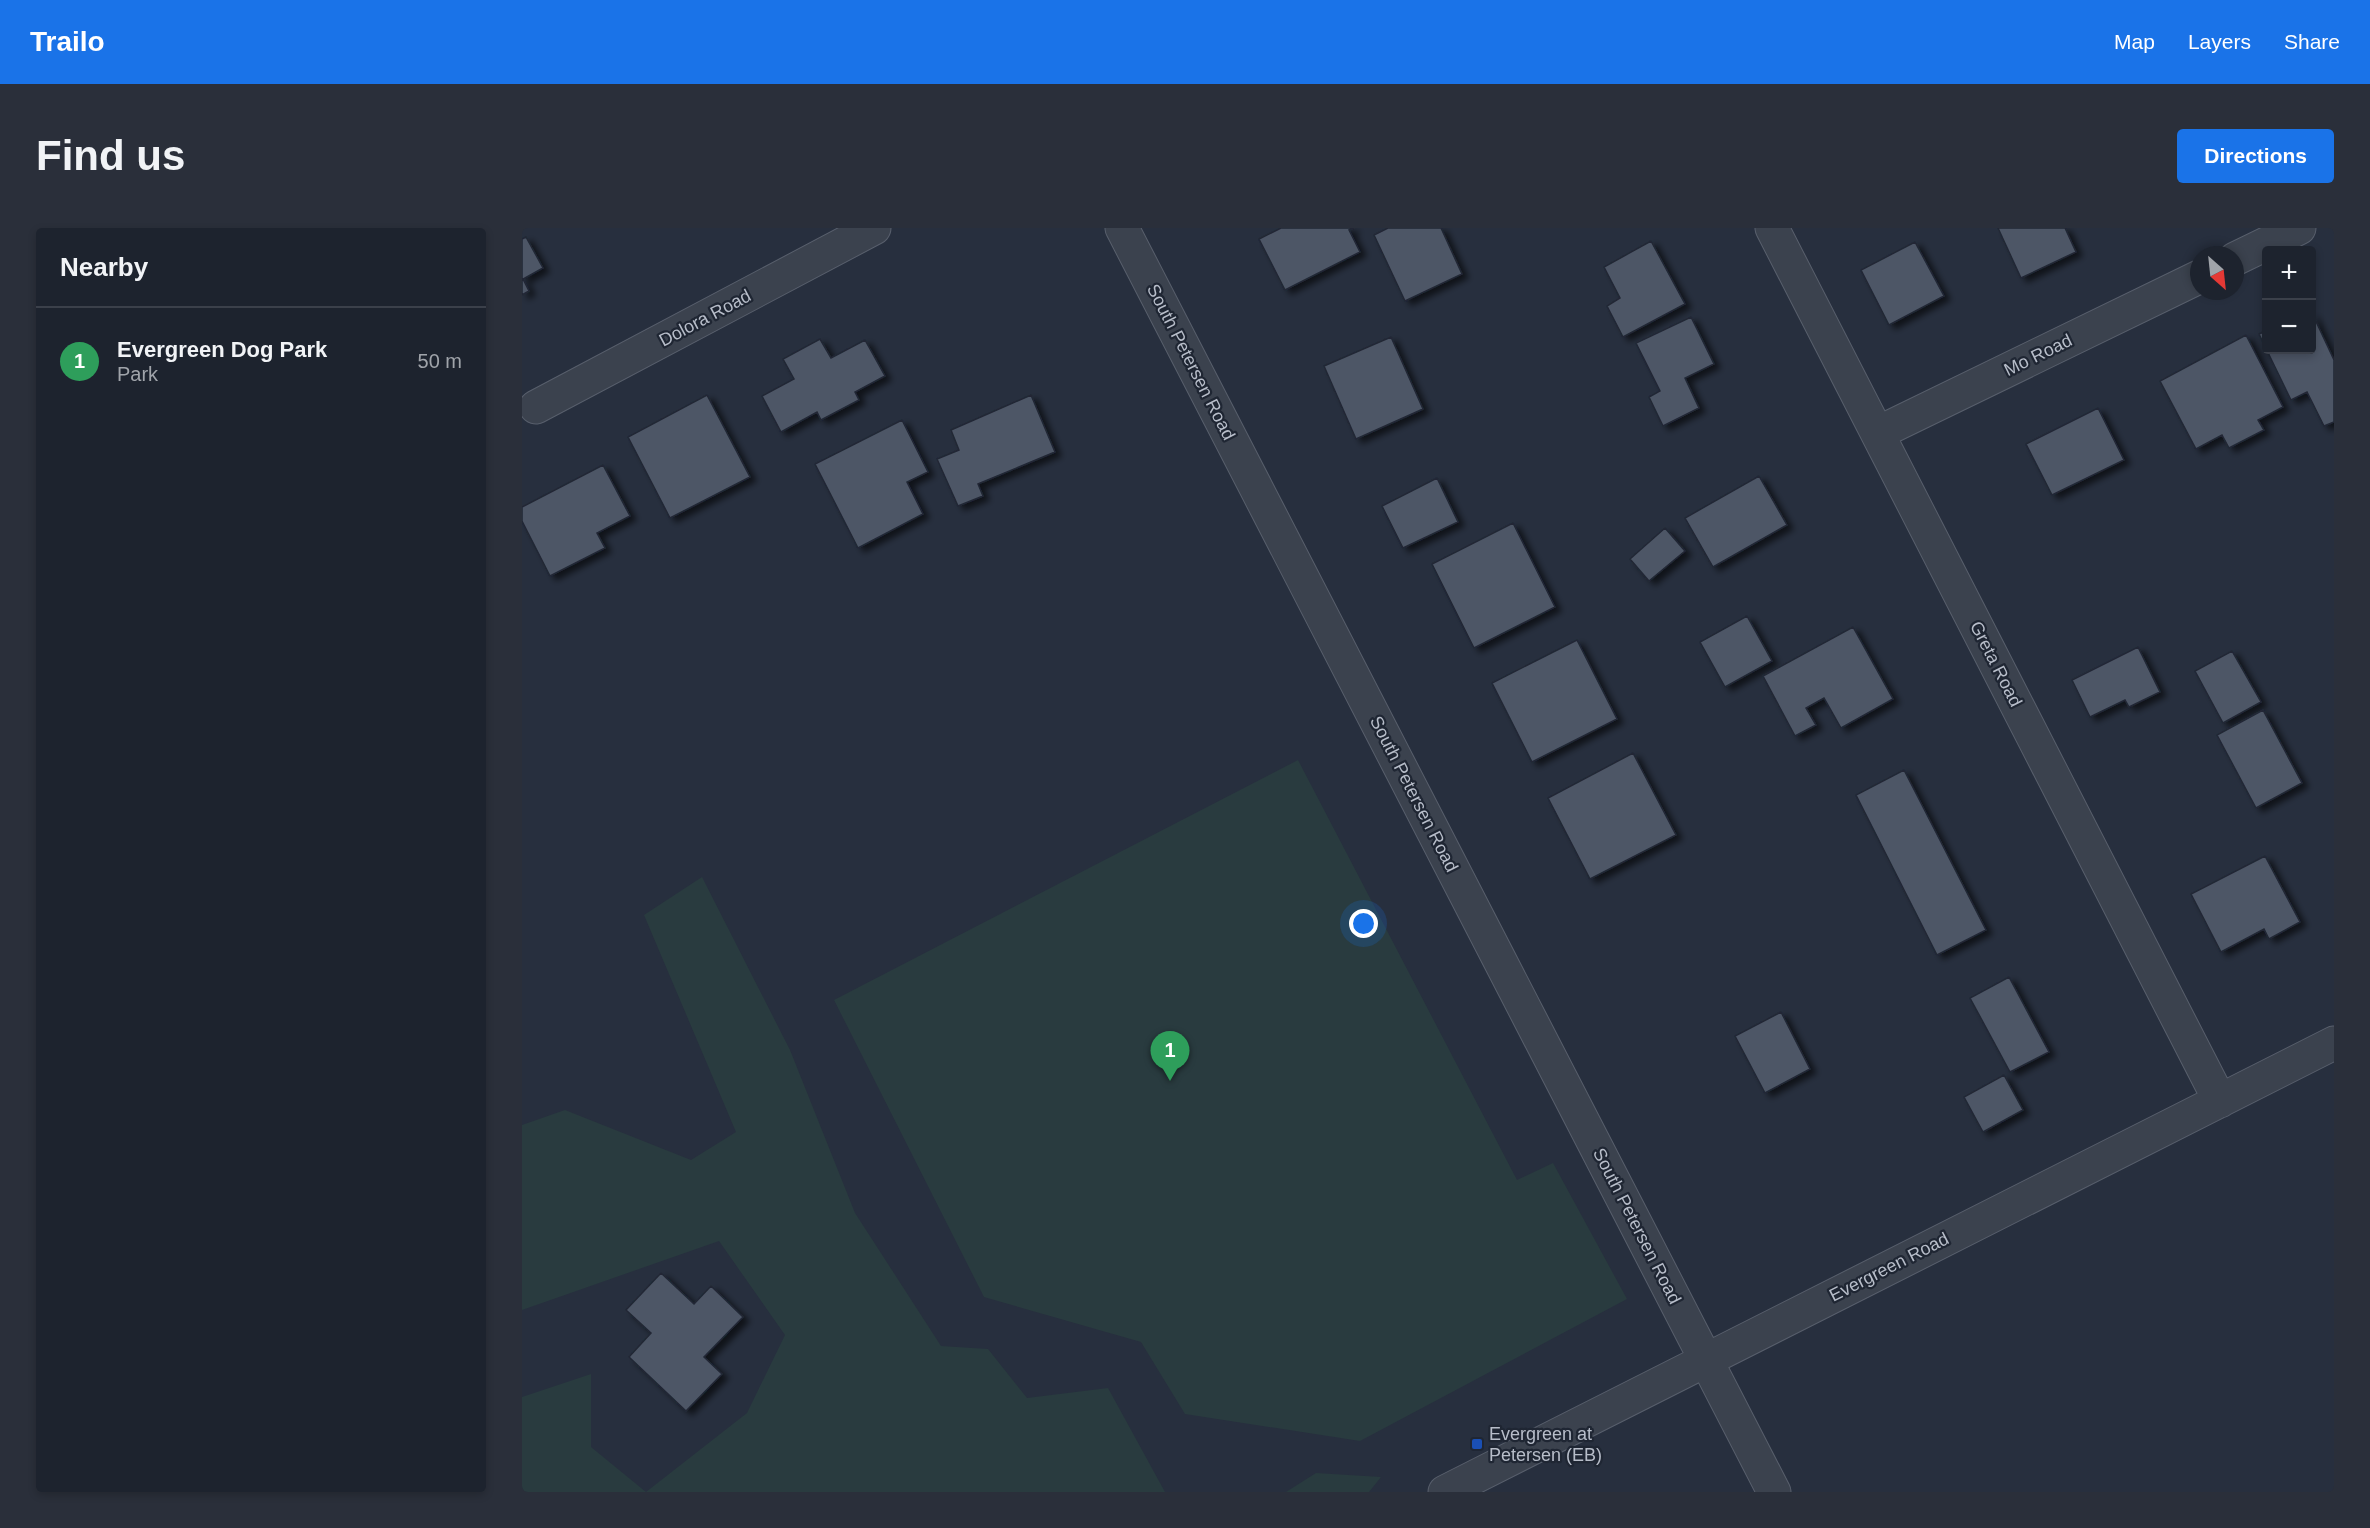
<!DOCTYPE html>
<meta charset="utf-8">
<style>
body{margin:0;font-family:Arial,sans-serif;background:#2a2f3a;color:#f1f3f6}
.controls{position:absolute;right:18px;top:18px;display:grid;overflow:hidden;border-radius:6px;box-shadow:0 3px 9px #0003}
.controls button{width:54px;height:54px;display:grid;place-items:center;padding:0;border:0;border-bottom:2px solid #3b404a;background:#1d232e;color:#f1f3f6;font:30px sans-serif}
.compass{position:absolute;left:1668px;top:18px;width:54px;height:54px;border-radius:50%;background:#1d232e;box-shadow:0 3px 9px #0003;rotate:153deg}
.you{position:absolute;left:842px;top:696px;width:21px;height:21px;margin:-15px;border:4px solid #fff;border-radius:50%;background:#1a73e8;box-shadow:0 0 0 9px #1a73e833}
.badge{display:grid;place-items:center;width:39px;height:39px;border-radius:50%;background:#1a73e8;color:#fff;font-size:20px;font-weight:700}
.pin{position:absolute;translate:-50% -50px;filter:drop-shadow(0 2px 3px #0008)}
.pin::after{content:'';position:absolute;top:32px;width:21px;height:18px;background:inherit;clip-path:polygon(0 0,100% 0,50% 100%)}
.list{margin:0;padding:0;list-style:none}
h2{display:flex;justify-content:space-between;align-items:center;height:78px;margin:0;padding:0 24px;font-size:26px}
h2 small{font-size:20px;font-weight:400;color:#a0a4aa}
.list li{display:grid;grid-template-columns:39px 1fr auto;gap:18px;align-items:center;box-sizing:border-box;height:108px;padding:0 24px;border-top:2px solid #3b404a}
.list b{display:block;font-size:22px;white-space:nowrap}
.list p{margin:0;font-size:20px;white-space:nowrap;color:#a0a4aa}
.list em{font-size:20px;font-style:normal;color:#a0a4aa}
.map{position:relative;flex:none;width:1812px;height:1264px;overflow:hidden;border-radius:6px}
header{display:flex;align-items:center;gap:36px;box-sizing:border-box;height:84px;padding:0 30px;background:#1a73e8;color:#fff}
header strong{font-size:28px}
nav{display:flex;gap:33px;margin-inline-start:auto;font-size:21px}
.intro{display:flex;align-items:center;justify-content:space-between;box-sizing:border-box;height:144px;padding:0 36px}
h1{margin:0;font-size:42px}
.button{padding:15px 27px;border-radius:6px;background:#1a73e8;color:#fff;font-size:21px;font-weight:700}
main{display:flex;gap:36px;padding:0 36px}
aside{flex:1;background:#1d232e;border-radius:6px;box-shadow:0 3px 9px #0003}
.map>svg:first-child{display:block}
.green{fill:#293b3f}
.building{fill:#4d5666;stroke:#212835;stroke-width:1.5;filter:url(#shadow)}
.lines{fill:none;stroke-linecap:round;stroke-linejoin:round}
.minor-casing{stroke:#585f6c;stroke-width:35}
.minor{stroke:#3b424e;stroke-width:33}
.transit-dot{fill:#1a4fb4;stroke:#1f2633;stroke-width:2}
.labels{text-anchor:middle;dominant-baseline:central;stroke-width:4.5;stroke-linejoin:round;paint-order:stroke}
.street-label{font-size:18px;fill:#b7bdc9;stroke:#1f2633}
.poi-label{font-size:18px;fill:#b7bdc9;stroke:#1f2633;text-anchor:start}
</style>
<header>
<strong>Trailo</strong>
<nav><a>Map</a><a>Layers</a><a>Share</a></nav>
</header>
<div class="intro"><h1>Find us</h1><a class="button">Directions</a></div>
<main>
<aside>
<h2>Nearby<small></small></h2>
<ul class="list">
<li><span class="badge" style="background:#2e9e5b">1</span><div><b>Evergreen Dog Park</b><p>Park</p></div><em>50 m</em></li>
</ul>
</aside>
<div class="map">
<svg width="1812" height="1264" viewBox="0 0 1812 1264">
<defs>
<filter id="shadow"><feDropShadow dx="6" dy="4" stdDeviation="3" flood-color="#0009"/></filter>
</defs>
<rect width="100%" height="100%" fill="#272f3e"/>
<path class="green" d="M776 532 995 952 1031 935 1105 1071 838 1213 663 1186 619 1114 462 1069 312 772Z
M180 649 268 822 333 985 419 1118 466 1121 505 1170 586 1160 643 1264H0V1169L69 1146V1219L124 1264 225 1185 263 1107 197 1013 0 1082V897L43 882 169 932 214 904 122 687Z
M794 1245 859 1249 847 1264H764Z"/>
<path class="building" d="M759 0H832L827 2 838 24 763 62 737 11Z
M866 0H919L940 46 883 73 852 7Z
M1476 0H1543L1554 24 1499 50Z
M4 9 21 40 1 51 7 63 0 67V11Z
M1129 13 1163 76 1101 109 1085 78 1098 70 1082 39Z
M1393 14 1422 68 1367 97 1339 42Z
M1790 85 1812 132V194L1802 198 1785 164 1769 172 1737 106 1744 103V122H1790Z
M1169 89 1192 136 1163 150 1177 180 1141 198 1127 169 1138 163 1114 115Z
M1724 107 1761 179 1736 192 1742 202 1707 220 1700 207 1674 221 1638 153Z
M869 109 901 181 834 211 802 138Z
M298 111 309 130 343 112 363 148 333 164 337 172 299 192 295 184 259 204 240 168 272 151 261 131Z
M185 167 228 249 148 290 106 209Z
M509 167 533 224 456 256 461 268 436 278 415 231 437 222 429 202Z
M1576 180 1602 232 1530 267 1504 216Z
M380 192 406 244 385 254 401 286 336 320 293 236Z
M81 237 108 288 75 305 83 320 28 348 0 293V279Z
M1237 248 1265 297 1191 339 1163 290Z
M915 250 936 294 881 320 860 278Z
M991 295 1033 379 952 420 910 336Z
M1143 300 1163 323 1127 353 1108 331Z
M1225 388 1250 433 1203 459 1178 414Z
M1331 399 1371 471 1319 500 1302 470 1284 480 1294 497 1273 508 1241 448Z
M1055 412 1095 491 1010 534 970 455Z
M1616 419 1638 464 1607 479 1603 472 1568 489 1550 452Z
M1710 423 1739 474 1701 495 1673 443Z
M1741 482 1780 555 1734 580 1695 507Z
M1111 525 1154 607 1068 651 1026 570Z
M1382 542 1464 702 1415 727 1334 567Z
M1743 628 1778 694 1747 711 1742 701 1699 724 1669 666Z
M1487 749 1527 824 1488 844 1448 770Z
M1259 784 1288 841 1243 865 1213 808Z
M1482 847 1501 882 1461 904 1442 869Z
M139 1045 172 1076 189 1058 221 1089 182 1129 200 1146 164 1183 107 1129 129 1105 104 1082Z"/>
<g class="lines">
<defs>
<path id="minor" d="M600 0 1252 1264
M1250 0 1698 873
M1713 31 1777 0
M14 179 352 0
M1356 205 1677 49
M923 1264 1812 815"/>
</defs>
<use href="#minor" class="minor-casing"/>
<use href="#minor" class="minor"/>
</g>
<rect class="transit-dot" x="949" y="1210" width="12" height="12" rx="3"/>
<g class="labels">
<g class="street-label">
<text transform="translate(183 90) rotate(-28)">Dolora Road</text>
<text transform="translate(1516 127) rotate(-26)">Mo Road</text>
<text transform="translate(669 134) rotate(63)">South Petersen Road</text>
<text transform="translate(1474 436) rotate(63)">Greta Road</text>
<text transform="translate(892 566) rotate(63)">South Petersen Road</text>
<text transform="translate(1115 998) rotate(63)">South Petersen Road</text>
<text transform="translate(1367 1039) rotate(-27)">Evergreen Road</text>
</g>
<g class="poi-label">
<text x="967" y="1206">Evergreen at<tspan x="967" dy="21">Petersen (EB)</tspan></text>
</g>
</g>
</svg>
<div class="controls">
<button>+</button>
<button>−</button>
</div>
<svg class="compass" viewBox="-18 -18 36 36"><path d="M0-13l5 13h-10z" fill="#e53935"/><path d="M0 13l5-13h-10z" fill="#a0a4aa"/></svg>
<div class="you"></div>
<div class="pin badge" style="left:648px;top:853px;background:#2e9e5b">1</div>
</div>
</main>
